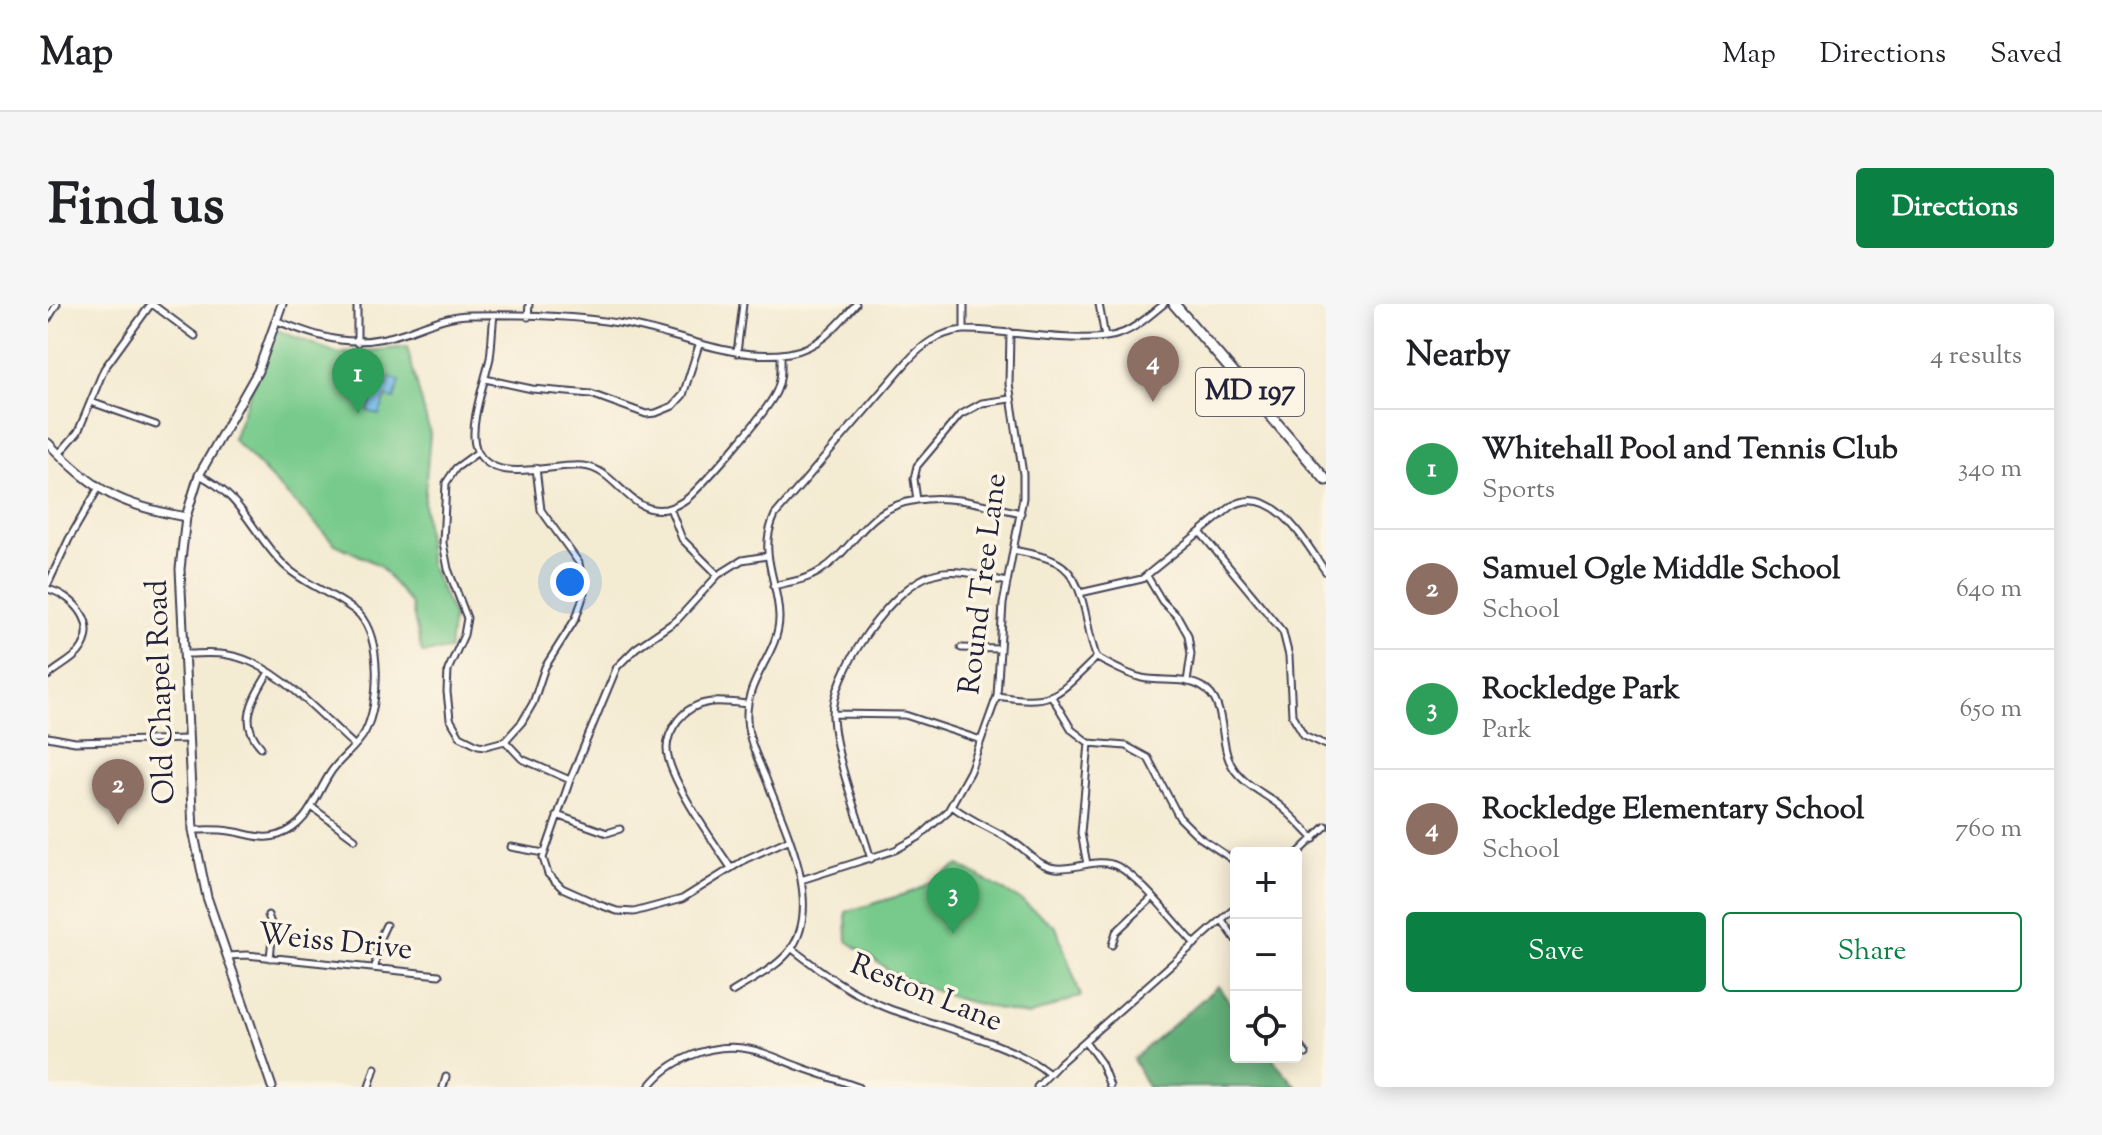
<!DOCTYPE html>
<meta charset="utf-8">
<style>
body{margin:0;font-family:"Sorts Mill Goudy",serif;background:#f6f6f6;color:#202124}
.controls{position:absolute;right:24px;bottom:24px;display:grid;overflow:hidden;border-radius:8px;box-shadow:0 4px 20px #0003}
.controls button{width:72px;height:72px;display:grid;place-items:center;padding:0;border:0;border-bottom:2px solid #e0e0e0;background:#fff;color:#202124;font:40px sans-serif}
.you{position:absolute;left:522px;top:278px;width:28px;height:28px;margin:-20px;border:6px solid #fff;border-radius:50%;background:#1a73e8;box-shadow:0 0 0 12px #1a73e833}
.badge{display:grid;place-items:center;width:52px;height:52px;border-radius:50%;background:#0b8043;color:#fff;font-size:26px;font-weight:700}
.pin{position:absolute;translate:-50% -66px;filter:drop-shadow(0 2px 4px #0008)}
.pin::after{content:'';position:absolute;top:42px;width:28px;height:24px;background:inherit;clip-path:polygon(0 0,100% 0,50% 100%)}
.list{margin:0;padding:0;list-style:none}
h2{display:flex;justify-content:space-between;align-items:center;height:104px;margin:0;padding:0 32px;font-size:34px}
h2 small{font-size:26px;font-weight:400;color:#757577}
.list li{display:grid;grid-template-columns:52px 1fr auto;gap:24px;align-items:center;box-sizing:border-box;height:120px;padding:0 32px;border-top:2px solid #e0e0e0}
.list b{display:block;font-size:30px;white-space:nowrap}
.list p{margin:0;font-size:26px;white-space:nowrap;color:#757577}
.list em{font-size:26px;font-style:normal;color:#757577}
.actions{display:flex;gap:16px;padding:24px 32px}
.actions a{flex:1;padding:18px 0;border:2px solid #0b8043;border-radius:8px;text-align:center;font-size:28px;color:#0b8043}
.actions .main{background:#0b8043;color:#fff}
.icon{flex:none;width:44px;height:44px;fill:none;stroke:currentColor;stroke-width:2;stroke-linecap:round;stroke-linejoin:round}
.map{position:relative;flex:none;width:1278px;height:783px;overflow:hidden;border-radius:8px}
header{display:flex;align-items:center;gap:48px;box-sizing:border-box;height:112px;padding:0 40px;background:#fff;border-bottom:2px solid #e0e0e0}
header strong{font-size:38px}
nav{display:flex;gap:44px;margin-inline-start:auto;font-size:28px}
.intro{display:flex;align-items:center;justify-content:space-between;box-sizing:border-box;height:192px;padding:0 48px}
h1{margin:0;font-size:56px}
.button{padding:20px 36px;border-radius:8px;background:#0b8043;color:#fff;font-size:28px;font-weight:700}
main{display:flex;gap:48px;padding:0 48px}
aside{flex:1;background:#fff;border-radius:8px;box-shadow:0 4px 20px #0003}
.map>svg:first-child{display:block}
.green{fill:#78ca8c;stroke:#4d7664;stroke-width:2}
.forest{fill:#62ae78;stroke:#42685a;stroke-width:2}
.water{fill:#73bfec;stroke:#4a7094;stroke-width:2}
.lines{fill:none;stroke-linecap:round;stroke-linejoin:round}
.minor-casing{stroke:#424052;stroke-width:9}
.tertiary-casing{stroke:#424052;stroke-width:11}
.primary-casing{stroke:#424052;stroke-width:13}
.minor{stroke:#fff;stroke-width:5}
.tertiary{stroke:#fff;stroke-width:7}
.primary{stroke:#fff;stroke-width:9}
.labels{text-anchor:middle;dominant-baseline:central;stroke-width:7;stroke-linejoin:round;paint-order:stroke}
.shield{fill:#fcf5e5;stroke:#63616e;stroke-width:2}
.shield-label{font-size:28px;font-weight:bold;fill:#22223b}
.street-label{font-size:30px;fill:#22223b;stroke:#fcf5e5}
</style>
<header>
<strong>Map</strong>
<nav><a>Map</a><a>Directions</a><a>Saved</a></nav>
</header>
<div class="intro"><h1>Find us</h1><a class="button">Directions</a></div>
<main>
<div class="map">
<svg width="1278" height="783" viewBox="0 0 1278 783">
<rect width="100%" height="100%" fill="#fcf5e5"/>
<filter id="ink" filterUnits="userSpaceOnUse"><feTurbulence type="fractalNoise" baseFrequency=".0125" numOctaves="2"/><feDisplacementMap in="SourceGraphic" scale="16" xChannelSelector="R" yChannelSelector="G"/><feConvolveMatrix kernelMatrix="1 2 1 2 8 2 1 2 1" color-interpolation-filters="sRGB"/></filter>
<filter id="wash" filterUnits="userSpaceOnUse"><feTurbulence type="fractalNoise" baseFrequency=".006" numOctaves="4" result="noise"/><feDisplacementMap in="SourceGraphic" scale="32" xChannelSelector="R" yChannelSelector="G"/><feGaussianBlur stdDeviation="1.8" result="paint"/><feColorMatrix in="noise" values="0 0 0 0 0 0 0 0 0 0 0 0 0 0 0 0 0 1.4 0 .05"/><feComposite in="paint" operator="in"/></filter>
<g filter="url(#wash)">
<rect width="100%" height="100%" fill="#f4ebd3"/>
<path class="green" d="M226 25 291 50 359 43 382 130 376 199 381 259 405 311 401 346 374 349 363 300 331 261 287 240 185 135Z
M911 561 971 595 1008 623 1033 692 980 712 910 695 851 673 799 637 798 608 867 587Z"/>
<path class="forest" d="M1170 682 1188 708V753H1223L1249 783H1100L1085 755Z"/>
<path class="water" d="M342 73 352 77 346 95 338 93 331 111 320 107 330 79 339 82Z"/>
</g>
<g filter="url(#ink)">
<g class="lines">
<defs>
<path id="minor" d="M104 0 147 32
M916 0V26
M1051 0 1057 33
M446 11C444 26 444 40 442 54 437 77 420 123 428 144 443 183 503 159 535 162 569 165 580 211 618 205 627 203 633 199 640 194 659 176 720 108 729 86 734 74 733 62 733 50
M480 13 481 0
M0 15 9 0
M229 17C277 35 306 46 358 28 378 21 400 11 422 11 472 10 538 12 586 22 638 33 686 57 741 49 771 44 789 22 808 0
M309 39V0
M689 49 695 0
M437 75 484 85 543 90 598 110 608 109 625 102 635 91 651 41
M43 98 108 121
M430 148 408 164 398 179 395 239 400 265 419 314 416 331 400 366 399 388 402 415 412 432 430 441 438 442 457 437 474 418 485 399 497 363 528 314 536 290 531 259 493 206 488 164
M11 150 30 128 56 65 103 0
M869 196 866 175 869 162 912 111 934 99 962 95
M622 204 634 235 670 271
M1152 228 1235 328 1241 352 1244 411 1256 431 1278 441
M965 246C979 249 995 251 1008 258 1040 274 1036 325 1049 354 1063 361 1077 370 1094 374 1113 378 1137 373 1154 383 1179 397 1171 434 1181 456 1190 478 1213 487 1231 501 1244 511 1255 524 1266 535
M719 252 694 256 670 271 629 316 588 344 569 363 522 476 495 554 500 570 514 584 552 601 569 607 586 608 634 595 698 555 740 536
M1099 272 1114 297 1130 313 1140 331 1143 350 1139 378
M0 280 21 235 50 185
M725 282C741 278 759 276 772 267 810 243 815 204 869 196 903 190 940 202 973 209
M0 285C26 292 53 321 31 348 22 358 10 363 0 372
M1032 289 1094 275 1184 202C1226 178 1258 240 1278 268
M913 344 952 345
M137 350C151 350 166 348 180 351 227 358 272 411 306 441
M949 392C1007 401 1008 392 1048 354
M1004 393 1024 426 1041 439 1078 442 1100 454 1131 513 1151 533 1188 558
M785 410 857 411 933 436
M0 433 27 438 140 435
M457 437 474 455 522 476
M213 443C189 418 206 393 221 368
M904 502C924 518 946 525 967 539 981 548 991 563 1008 564 1029 566 1049 553 1069 562 1093 574 1127 619 1147 640
M265 504 307 535
M509 511 559 529 572 525
M145 526C157 526 170 525 182 527 198 529 215 537 231 531 260 521 266 495 281 471 290 455 308 445 317 428 332 399 334 336 311 310 288 290 258 282 237 262 205 231 194 191 151 171
M463 543 496 549
M1248 551 1278 522
M823 555C811 515 787 453 785 413 783 370 844 281 886 270 909 263 936 273 959 278
M1039 560 1033 529 1041 439
M683 564C667 540 618 472 619 444 619 434 624 424 630 416 648 393 673 397 699 400
M753 576 847 546 871 533 900 507 922 467 949 392 955 300 975 194V170L961 80 962 28
M220 611 225 625 222 654
M1174 616 1188 636
M1064 641 1068 628 1104 594
M743 644C775 669 805 691 842 705 888 722 965 739 1000 769
M179 652 199 651 391 671
M327 664 330 638 338 621
M684 688C704 675 729 664 743 645 776 598 735 520 717 472 709 453 700 435 699 415 697 374 732 349 731 312 730 275 709 249 727 211L858 59C874 41 891 28 916 26 957 25 1040 43 1074 29 1090 23 1103 10 1116 0
M1037 737 1053 759 1062 782
M1248 738 1258 750
M321 783 327 764
M395 783 398 773
M601 783C621 756 661 740 694 744 714 746 733 756 752 763 771 770 791 776 810 783
M989 783 1013 758 1188 603"/>
<path id="tertiary" d="M0 139C48 188 71 201 138 213
M224 783 159 593 145 526 132 265 138 213 151 171 210 67 234 0"/>
<path id="primary" d="M1126 0 1278 176"/>
</defs>
<use href="#minor" class="minor-casing"/>
<use href="#tertiary" class="tertiary-casing"/>
<use href="#primary" class="primary-casing"/>
<use href="#minor" class="minor"/>
<use href="#tertiary" class="tertiary"/>
<use href="#primary" class="primary"/>
</g>
</g>
<g class="labels">
<rect class="shield" x="1148" y="64" width="108" height="48" rx="6"/>
<g class="shield-label">
<text x="1202" y="88">MD 197</text>
</g>
<g class="street-label">
<text transform="translate(936 280) rotate(-83)">Round Tree Lane</text>
<text transform="translate(114 388) rotate(-92)">Old Chapel Road</text>
<text transform="translate(287 639) rotate(6)">Weiss Drive</text>
<text transform="translate(878 690) rotate(22)">Reston Lane</text>
</g>
</g>
</svg>
<div class="controls">
<button>+</button>
<button>−</button>
<button><svg class="icon" aria-label="locate" viewBox="0 0 24 24"><circle cx="12" cy="12" r="6"/><path d="M12 2v4M12 18v4M2 12h4M18 12h4"/></svg></button>
</div>
<div class="you"></div>
<div class="pin badge" style="left:310px;top:110px;background:#2e9e5b">1</div>
<div class="pin badge" style="left:70px;top:521px;background:#8d6e63">2</div>
<div class="pin badge" style="left:905px;top:630px;background:#2e9e5b">3</div>
<div class="pin badge" style="left:1105px;top:98px;background:#8d6e63">4</div>
</div>
<aside>
<h2>Nearby<small>4 results</small></h2>
<ul class="list">
<li><span class="badge" style="background:#2e9e5b">1</span><div><b>Whitehall Pool and Tennis Club</b><p>Sports</p></div><em>340 m</em></li>
<li><span class="badge" style="background:#8d6e63">2</span><div><b>Samuel Ogle Middle School</b><p>School</p></div><em>640 m</em></li>
<li><span class="badge" style="background:#2e9e5b">3</span><div><b>Rockledge Park</b><p>Park</p></div><em>650 m</em></li>
<li><span class="badge" style="background:#8d6e63">4</span><div><b>Rockledge Elementary School</b><p>School</p></div><em>760 m</em></li>
</ul>
<div class="actions"><a class="main">Save</a><a>Share</a></div>
</aside>
</main>
